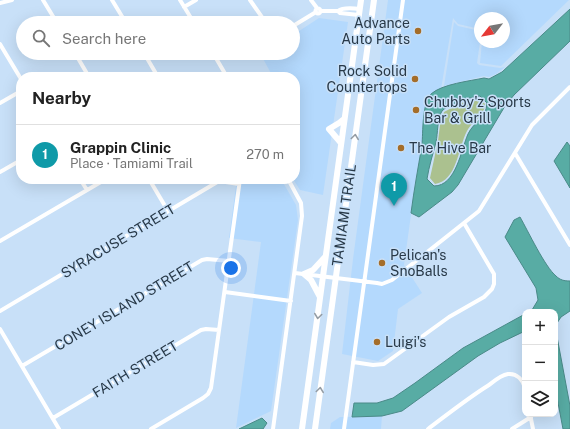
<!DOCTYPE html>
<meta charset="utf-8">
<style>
body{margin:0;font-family:"Public Sans",sans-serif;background:#f2f2f2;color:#222}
.controls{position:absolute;right:12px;bottom:12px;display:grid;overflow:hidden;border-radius:8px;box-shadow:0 4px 16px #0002}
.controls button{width:36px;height:36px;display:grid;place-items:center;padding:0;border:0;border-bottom:1px solid #e0e0e0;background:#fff;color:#222;font:20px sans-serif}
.compass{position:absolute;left:474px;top:12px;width:36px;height:36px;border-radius:50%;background:#fff;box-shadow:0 4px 16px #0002;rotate:239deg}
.you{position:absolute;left:231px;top:268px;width:14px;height:14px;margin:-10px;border:3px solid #fff;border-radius:50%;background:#1a73e8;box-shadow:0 0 0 6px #1a73e833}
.badge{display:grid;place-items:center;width:26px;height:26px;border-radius:50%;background:#2563eb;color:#fff;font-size:13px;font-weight:700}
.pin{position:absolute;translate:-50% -33px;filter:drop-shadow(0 1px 2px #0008)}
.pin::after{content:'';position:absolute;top:21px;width:14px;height:12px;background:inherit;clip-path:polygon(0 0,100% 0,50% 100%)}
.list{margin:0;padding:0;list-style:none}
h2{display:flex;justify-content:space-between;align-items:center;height:52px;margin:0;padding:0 16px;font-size:17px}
h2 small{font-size:13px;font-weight:400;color:#767676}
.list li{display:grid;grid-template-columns:26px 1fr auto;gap:12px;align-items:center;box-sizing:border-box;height:60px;padding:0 16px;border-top:1px solid #e0e0e0}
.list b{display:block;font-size:15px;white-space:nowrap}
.list p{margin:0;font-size:13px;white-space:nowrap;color:#767676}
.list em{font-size:13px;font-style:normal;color:#767676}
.icon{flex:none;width:22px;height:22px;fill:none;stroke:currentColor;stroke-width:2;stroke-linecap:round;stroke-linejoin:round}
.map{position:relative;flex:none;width:570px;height:429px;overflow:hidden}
.search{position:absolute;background:#fff;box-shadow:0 4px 16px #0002;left:16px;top:16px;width:284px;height:44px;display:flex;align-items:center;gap:10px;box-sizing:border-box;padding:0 14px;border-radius:22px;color:#767676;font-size:15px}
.panel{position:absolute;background:#fff;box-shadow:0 4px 16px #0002;left:16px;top:72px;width:284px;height:112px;border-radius:16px}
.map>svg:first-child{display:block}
.built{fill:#b4d9fd}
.green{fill:#abc18f}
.water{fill:#58aca4;stroke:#4a8a88;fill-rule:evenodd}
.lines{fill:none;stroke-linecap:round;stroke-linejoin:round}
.street{stroke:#fff;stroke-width:4}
.primary{stroke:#fff;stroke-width:6}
.oneway{stroke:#949ca4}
.poi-dot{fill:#a46d29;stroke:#c8e0f8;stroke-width:1.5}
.labels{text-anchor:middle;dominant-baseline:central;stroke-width:3;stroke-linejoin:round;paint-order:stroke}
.poi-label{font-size:14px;fill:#283948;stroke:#c8e0f8;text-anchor:start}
.street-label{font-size:14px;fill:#283948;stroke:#c8e0f8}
</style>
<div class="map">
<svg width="570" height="429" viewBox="0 0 570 429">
<rect width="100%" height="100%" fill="#c8e0f8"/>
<path class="built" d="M388 0H569L501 66 480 63 482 42H504V18H480V29L458 24 453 18 441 89 437 91 422 145 416 179 404 265 422 293 398 309 393 351 378 361 342 354 353 259Z
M319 18 348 22 323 195 300 190 293 179H295V77H273L261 55 264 53H293V35Z
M454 22 458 26 480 31V42L477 63 479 65 500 68 505 67 496 74 489 77 484 76 444 86Z
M237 179H281L296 205 298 220 271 411 236 428 261 242 229 238Z
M382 416 381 429H330L331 423 340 417Z"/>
<path class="green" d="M479 98 485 104C484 118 473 120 467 131 458 148 457 181 435 184L430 178 438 141 440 125 444 112 461 103Z"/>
<path class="water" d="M570 9V41L514 95 505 106 458 185 452 192 419 217 411 213C414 190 418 168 422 145 423 133 422 103 431 94 442 84 470 81 484 78L489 79 502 72ZM480 96 487 103C486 120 474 121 468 134 461 150 456 186 434 186L427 179C429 166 433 154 436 142 438 133 437 119 442 111 448 104 470 97 480 96Z
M567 142 570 146V188L554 161Z
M520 217C528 231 545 267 556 276 560 280 564 281 570 281V311L561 317 555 326 570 406V429H563L555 387V312H528L532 310 538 300 536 288 505 237 514 220Z
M525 314V331L500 343 478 356 402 411 382 416 352 417 354 403H377L393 398 415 383 463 348Z
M262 418 267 423 263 429H239Z"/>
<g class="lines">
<path class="street" d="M43 0 57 23
M112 0 126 23
M180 0 194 23
M250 0 266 23
M311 0 317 8
M0 3 12 0
M184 7 196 0
M315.5 11a2.5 2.5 0 1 1 5 0a2.5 2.5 0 1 1-5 0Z
M321 11H338C343 7 353 8 360 9
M338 11 340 13 359 15
M293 26 316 12
M0 44 21 79
M75 53 89 77
M144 53 158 77
M213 53 227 77
M0 103 21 91
M515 153 570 245
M0 172 21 160
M80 179 87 190
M149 179 168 211
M0 241 106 179
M295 273 377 283 382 284 392 280 479 211 532 125 570 87
M225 292 291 301
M0 311 219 181 239 184
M0 329 59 429
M353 362 373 365 384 364 449 317 484 297 492 289 494 284V274L464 223
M22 366 202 260 207 259 229 261
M530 414 533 429
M53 418 201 330 206 329 219 330
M151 429 203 398 208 394 211 388 240 179
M273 429 302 216 301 203 288 179
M344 429 403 0
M428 429C448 414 468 398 489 385 494 381 501 375 508 374 517 373 523 380 525 388
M512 429 531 417"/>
<path class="primary" d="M341 143 329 129 339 123 344 119
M320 297 311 280 304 274 313 270 325 257
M302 429 361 0
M315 429 374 0"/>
</g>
<defs><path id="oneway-chevron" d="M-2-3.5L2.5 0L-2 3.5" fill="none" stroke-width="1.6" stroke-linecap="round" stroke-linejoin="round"/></defs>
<g class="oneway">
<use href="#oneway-chevron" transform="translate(355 137) rotate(-82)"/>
<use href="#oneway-chevron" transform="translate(318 316) rotate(98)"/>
<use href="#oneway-chevron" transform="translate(320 390) rotate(-82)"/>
</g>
<g class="poi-dot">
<circle cx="418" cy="31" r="4"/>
<circle cx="415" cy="79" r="4"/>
<circle cx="416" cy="110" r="4"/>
<circle cx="401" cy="148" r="4"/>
<circle cx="382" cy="263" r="4"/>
<circle cx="377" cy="342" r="4"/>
</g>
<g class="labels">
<g class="poi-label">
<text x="410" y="23" text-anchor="end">Advance<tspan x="410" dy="16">Auto Parts</tspan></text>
<text x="407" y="71" text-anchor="end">Rock Solid<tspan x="407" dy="16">Countertops</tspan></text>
<text x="424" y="102">Chubby'z Sports<tspan x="424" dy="16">Bar &amp; Grill</tspan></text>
<text x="409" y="148">The Hive Bar</text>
<text x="390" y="255">Pelican's<tspan x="390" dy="16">SnoBalls</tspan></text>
<text x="385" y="342">Luigi's</text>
</g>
<g class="street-label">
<text transform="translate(344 215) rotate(-82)">TAMIAMI TRAIL</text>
<text transform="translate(118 241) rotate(-31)">SYRACUSE STREET</text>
<text transform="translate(124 306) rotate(-31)">CONEY ISLAND STREET</text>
<text transform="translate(135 369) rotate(-31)">FAITH STREET</text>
</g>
</g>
</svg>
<div class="controls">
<button>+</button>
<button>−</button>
<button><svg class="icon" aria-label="layers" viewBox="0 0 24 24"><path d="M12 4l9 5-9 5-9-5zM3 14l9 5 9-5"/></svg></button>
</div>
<svg class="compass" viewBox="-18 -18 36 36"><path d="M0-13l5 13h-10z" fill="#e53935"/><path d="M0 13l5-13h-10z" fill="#767676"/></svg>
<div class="you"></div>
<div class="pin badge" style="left:394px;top:206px;background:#0f9aa8">1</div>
<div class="search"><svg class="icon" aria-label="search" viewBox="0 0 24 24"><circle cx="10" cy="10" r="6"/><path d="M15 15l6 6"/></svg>Search here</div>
<section class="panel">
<h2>Nearby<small></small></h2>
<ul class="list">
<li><span class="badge" style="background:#0f9aa8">1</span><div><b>Grappin Clinic</b><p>Place · Tamiami Trail</p></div><em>270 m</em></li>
</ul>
</section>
</div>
